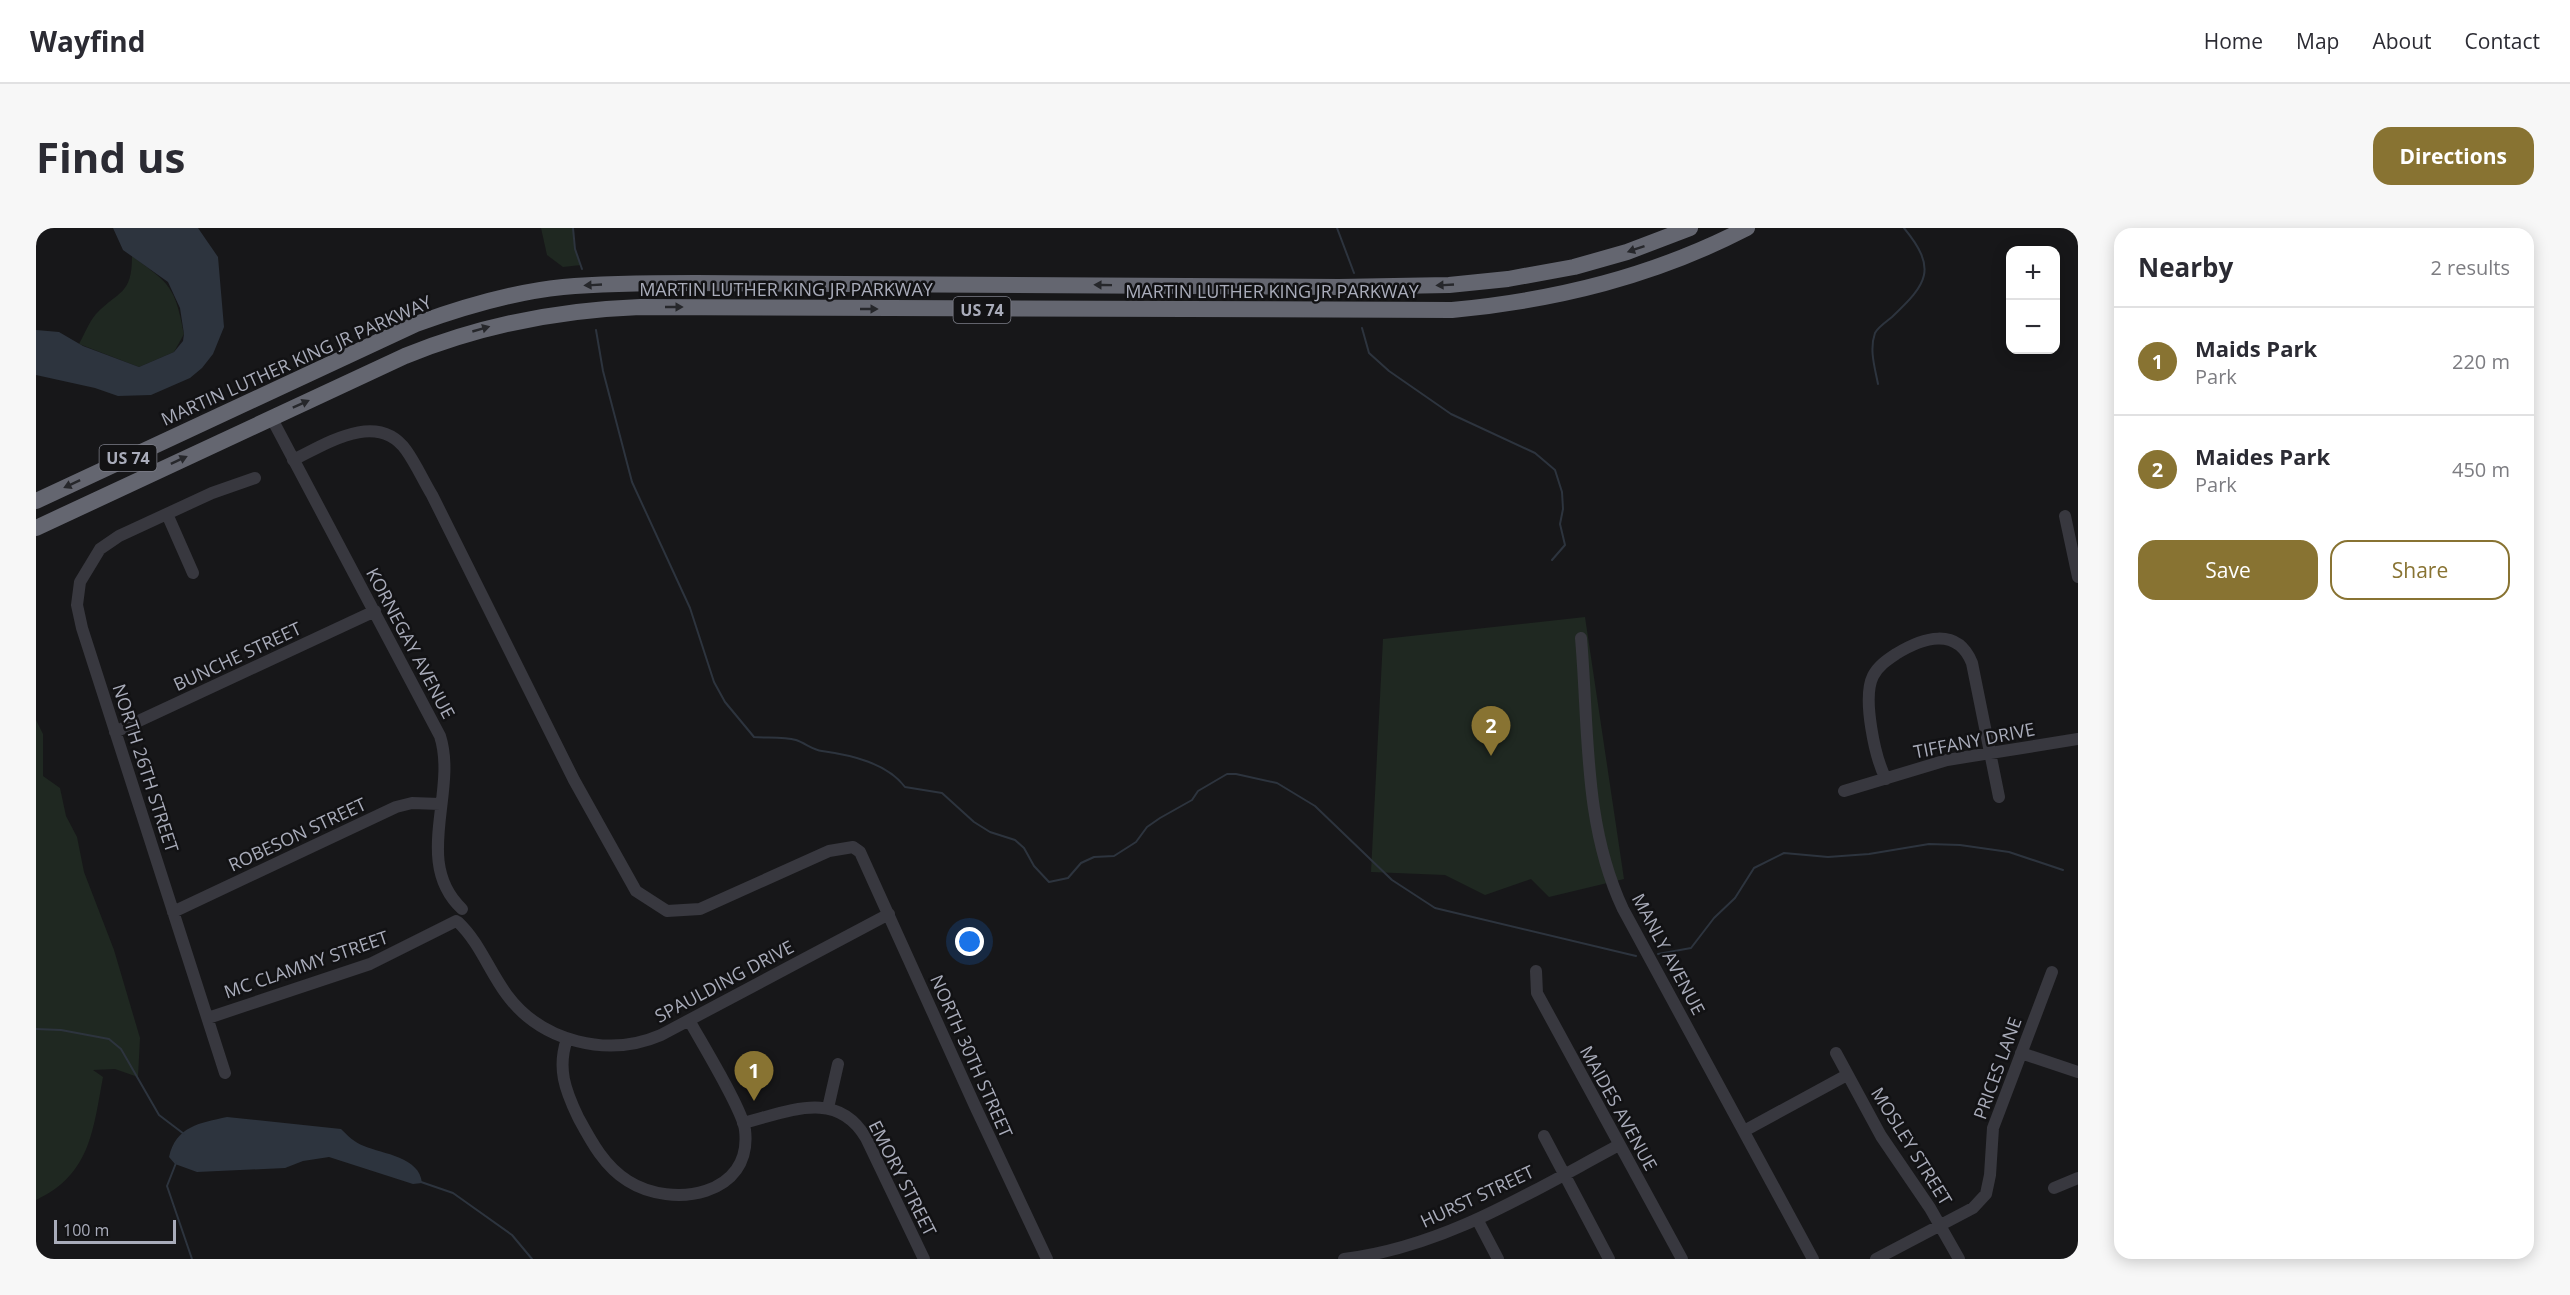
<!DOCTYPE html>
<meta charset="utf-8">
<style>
body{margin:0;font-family:"Open Sans",sans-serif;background:#f7f7f7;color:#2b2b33}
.controls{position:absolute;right:18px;top:18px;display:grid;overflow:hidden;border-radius:12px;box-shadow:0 3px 15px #0003}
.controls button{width:54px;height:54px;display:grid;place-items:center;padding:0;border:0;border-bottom:2px solid #e1e1e2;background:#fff;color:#2b2b33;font:30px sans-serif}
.scale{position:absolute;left:18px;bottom:15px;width:122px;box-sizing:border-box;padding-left:6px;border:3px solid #a9acba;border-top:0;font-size:16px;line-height:21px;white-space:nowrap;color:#a9acba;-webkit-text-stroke:4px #121214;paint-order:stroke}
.you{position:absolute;left:934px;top:714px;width:21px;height:21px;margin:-15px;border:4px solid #fff;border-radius:50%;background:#1a73e8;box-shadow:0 0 0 9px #1a73e833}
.badge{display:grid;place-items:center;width:39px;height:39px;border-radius:50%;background:#887332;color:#fff;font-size:20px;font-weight:700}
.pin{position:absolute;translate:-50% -50px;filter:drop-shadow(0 2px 3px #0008)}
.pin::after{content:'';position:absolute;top:32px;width:21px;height:18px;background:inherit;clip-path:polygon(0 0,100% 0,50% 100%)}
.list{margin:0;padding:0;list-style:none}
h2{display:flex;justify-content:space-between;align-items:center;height:78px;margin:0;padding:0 24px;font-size:26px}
h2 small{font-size:20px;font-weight:400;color:#7c7c81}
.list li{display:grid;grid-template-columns:39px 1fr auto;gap:18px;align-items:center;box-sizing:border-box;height:108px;padding:0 24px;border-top:2px solid #e1e1e2}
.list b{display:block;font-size:22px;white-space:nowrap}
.list p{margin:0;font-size:20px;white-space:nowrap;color:#7c7c81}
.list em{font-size:20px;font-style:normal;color:#7c7c81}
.actions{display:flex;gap:12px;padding:18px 24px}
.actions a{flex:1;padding:14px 0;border:2px solid #887332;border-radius:18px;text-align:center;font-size:21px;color:#887332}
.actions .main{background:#887332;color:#fff}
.map{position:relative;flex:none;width:2042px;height:1031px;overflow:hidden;border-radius:18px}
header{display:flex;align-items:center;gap:36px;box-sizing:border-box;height:84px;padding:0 30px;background:#fff;border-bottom:2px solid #e1e1e2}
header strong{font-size:28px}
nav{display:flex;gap:33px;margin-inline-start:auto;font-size:21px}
.intro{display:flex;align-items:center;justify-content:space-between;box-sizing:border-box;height:144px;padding:0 36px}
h1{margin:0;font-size:42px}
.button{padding:15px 27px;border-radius:18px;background:#887332;color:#fff;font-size:21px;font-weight:700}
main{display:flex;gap:36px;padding:0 36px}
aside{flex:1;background:#fff;border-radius:18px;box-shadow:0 3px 15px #0003}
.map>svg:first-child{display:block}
.green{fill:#1f2821}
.water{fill:#2d343e}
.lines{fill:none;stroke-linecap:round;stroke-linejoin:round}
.stream{stroke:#2d343e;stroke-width:2}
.minor{stroke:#38383f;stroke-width:12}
.highway{stroke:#646670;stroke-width:16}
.oneway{fill:#26272b}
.labels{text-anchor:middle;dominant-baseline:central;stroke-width:5;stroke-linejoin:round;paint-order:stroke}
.shield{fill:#121214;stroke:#7c7e88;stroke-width:1.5}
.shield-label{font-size:16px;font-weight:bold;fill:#a9acba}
.street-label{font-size:18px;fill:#a9acba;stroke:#121214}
</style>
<header>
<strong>Wayfind</strong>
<nav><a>Home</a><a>Map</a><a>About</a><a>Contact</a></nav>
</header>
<div class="intro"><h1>Find us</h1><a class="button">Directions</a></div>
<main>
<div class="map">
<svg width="2042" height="1031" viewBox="0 0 2042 1031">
<rect width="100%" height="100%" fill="#171719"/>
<path class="green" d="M505 0H537L539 20 545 37 527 39 511 27Z
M96 28C134 56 139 58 148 106L138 124 103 139 43 116C48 107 53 94 60 86 83 62 96 67 96 28Z
M1549 389 1588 651 1513 669 1495 651 1449 667 1409 647 1335 644 1347 411Z
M0 492 7 506V548L24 560 30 588 41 609 48 644 78 722 104 810 102 849 79 841 57 842 67 849C57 903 54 947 0 972Z"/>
<path class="water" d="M77 0H162L182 29 188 99 177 126 166 140 154 150 115 167 82 168 59 160 0 147V102L23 104 47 118 103 139 138 124 147 113 148 106 144 80 132 54 87 22Z
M191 889 305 901C312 908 318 914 328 918 347 926 384 929 386 955L377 956 293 929 267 933 249 940 161 944 139 936 133 929C140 898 164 895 191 889Z"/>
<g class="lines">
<path class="stream" d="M537 0 539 21 546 41
M1301 0 1318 45
M1326 100 1333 125 1353 143 1415 186 1499 225 1519 242 1526 264 1527 281 1524 296 1529 317 1516 332
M560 102 567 143 596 254 654 380 678 454 689 474 718 509C732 510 748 509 760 512 769 515 777 522 786 523 815 527 851 535 869 559L906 565 938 594 954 604 979 612 988 620 998 638 1013 654 1032 650 1045 635 1058 629 1078 628 1100 614 1111 599 1124 590 1156 572 1162 563 1191 546H1200L1241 555 1279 578 1356 652 1399 680 1600 728
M1842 156C1839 140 1833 122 1839 105 1842 99 1851 93 1856 89 1891 56 1902 41 1868 0
M1622 726 1655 720 1678 690 1699 670 1718 640 1748 625 1792 629 1833 626 1893 616 1924 617 1973 624 2027 642
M0 801 25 802 73 811 85 821 123 887 148 906
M140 935 131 958 156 1031
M385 954 417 965 476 1007 496 1031"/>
<path class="minor" d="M235 189 404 508C422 564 376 634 426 681
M257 232C290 216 341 182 370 222 380 236 387 252 396 267L538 552 600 663 631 683 664 681 793 623 817 619 824 624 939 878 1011 1031
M131 286 157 345
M2029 288 2042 349
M1545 410C1553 502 1547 596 1587 681L1777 1031
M79 504 339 383
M1850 551C1839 530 1826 470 1837 448 1842 438 1851 432 1860 426 1886 410 1921 398 1936 435L1963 569
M1808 563 1911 532 2042 511
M137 684 360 579 376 575 404 576
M422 694C444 715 453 743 471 767 506 814 572 830 625 807L853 686
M1500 743 1501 765 1646 1031
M172 790 334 736 420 693
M531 811C521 840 529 862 542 889 555 913 568 938 592 953 636 981 717 968 709 902 707 882 665 814 653 792
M1800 825 1845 908 1894 980 1923 1031
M1985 825 2042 844
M189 845 46 400 41 377 44 354 64 321 83 308 176 265 219 250
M792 880 802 836
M707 895C752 884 801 860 830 910L888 1031
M1708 903 1811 847
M1508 908 1573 1031
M2018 960 2042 950
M1441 991 1462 1031
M1308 1031C1408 1019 1495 964 1583 917
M1840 1031 1937 980 1950 966 1954 947 1957 900 2016 744"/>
<path class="highway" d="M0 273 380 96C427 79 476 64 527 59 571 55 616 55 660 55L1303 59 1413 57 1472 51 1538 39 1591 24 1654 0
M0 300 369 128C445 97 521 82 604 79L1416 82C1521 72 1618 48 1711 0"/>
</g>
<defs><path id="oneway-solid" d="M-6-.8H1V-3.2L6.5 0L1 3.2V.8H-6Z" transform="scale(1.5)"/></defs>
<g class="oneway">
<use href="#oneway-solid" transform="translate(1600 21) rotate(161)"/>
<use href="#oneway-solid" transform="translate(557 57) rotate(177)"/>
<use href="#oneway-solid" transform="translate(1067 57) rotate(-179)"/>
<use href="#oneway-solid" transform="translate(1409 57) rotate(177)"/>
<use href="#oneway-solid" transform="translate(638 79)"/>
<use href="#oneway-solid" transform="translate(833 81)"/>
<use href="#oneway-solid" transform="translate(445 101) rotate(-16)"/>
<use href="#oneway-solid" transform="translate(265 176) rotate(-24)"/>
<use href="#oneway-solid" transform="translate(143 232) rotate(-25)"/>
<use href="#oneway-solid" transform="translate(36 256) rotate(155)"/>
</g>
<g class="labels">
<g class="shield">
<rect x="917.5" y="69" width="57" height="26" rx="4.5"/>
<rect x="63.5" y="217" width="57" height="26" rx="4.5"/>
</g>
<g class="shield-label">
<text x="946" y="82">US 74</text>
<text x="92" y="230">US 74</text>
</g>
<g class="street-label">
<text x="750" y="61">MARTIN LUTHER KING JR PARKWAY</text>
<text x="1236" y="63">MARTIN LUTHER KING JR PARKWAY</text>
<text transform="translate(260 132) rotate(-24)">MARTIN LUTHER KING JR PARKWAY</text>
<text transform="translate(375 415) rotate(62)">KORNEGAY AVENUE</text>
<text transform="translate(201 428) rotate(-25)">BUNCHE STREET</text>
<text transform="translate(1938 512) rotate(-11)">TIFFANY DRIVE</text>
<text transform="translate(110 540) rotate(72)">NORTH 26TH STREET</text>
<text transform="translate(261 606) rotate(-25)">ROBESON STREET</text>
<text transform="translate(1633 726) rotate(62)">MANLY AVENUE</text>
<text transform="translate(270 736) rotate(-19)">MC CLAMMY STREET</text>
<text transform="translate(688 753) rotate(-28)">SPAULDING DRIVE</text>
<text transform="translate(936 828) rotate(66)">NORTH 30TH STREET</text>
<text transform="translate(1961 840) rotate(-70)">PRICES LANE</text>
<text transform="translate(1583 880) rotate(61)">MAIDES AVENUE</text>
<text transform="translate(1876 918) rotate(58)">MOSLEY STREET</text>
<text transform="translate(867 950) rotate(63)">EMORY STREET</text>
<text transform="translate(1441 968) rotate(-25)">HURST STREET</text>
</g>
</g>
</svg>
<div class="controls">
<button>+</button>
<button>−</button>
</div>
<div class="scale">100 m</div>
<div class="you"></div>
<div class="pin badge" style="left:718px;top:873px">1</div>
<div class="pin badge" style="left:1455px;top:528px">2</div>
</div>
<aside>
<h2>Nearby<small>2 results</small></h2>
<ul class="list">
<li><span class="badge">1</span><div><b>Maids Park</b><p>Park</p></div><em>220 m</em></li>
<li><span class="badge">2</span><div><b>Maides Park</b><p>Park</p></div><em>450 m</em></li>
</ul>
<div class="actions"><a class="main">Save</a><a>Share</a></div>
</aside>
</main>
